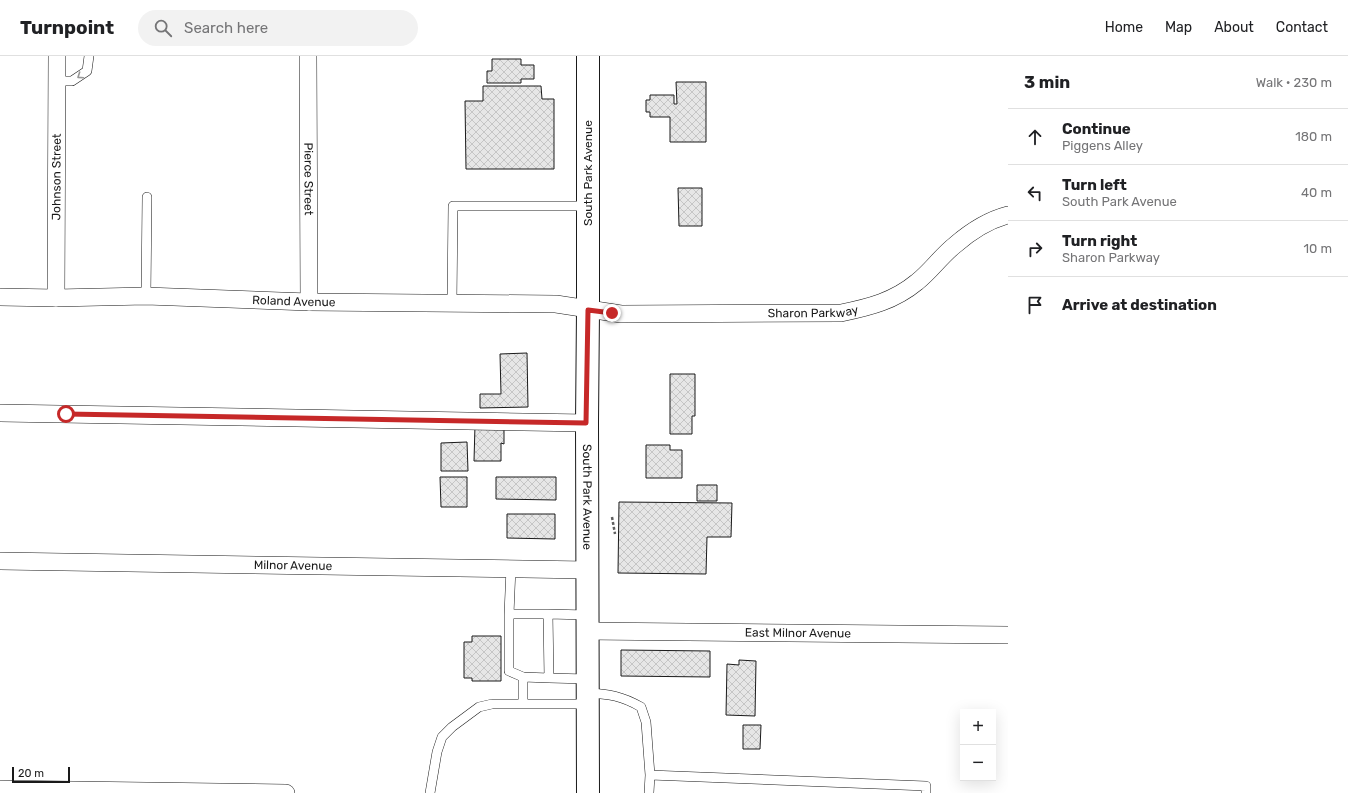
<!DOCTYPE html>
<meta charset="utf-8">
<style>
body{margin:0;font-family:Rubik,sans-serif;background:#f2f2f2;color:#202124}
.controls{position:absolute;right:12px;bottom:12px;display:grid;overflow:hidden;border-radius:0px;box-shadow:0 4px 16px #0002}
.controls button{width:36px;height:36px;display:grid;place-items:center;padding:0;border:0;border-bottom:1px solid #e0e0e0;background:#fff;color:#202124;font:20px sans-serif}
.scale{position:absolute;left:12px;bottom:10px;width:58px;box-sizing:border-box;padding-left:4px;border:2px solid #1a1a1a;border-top:0;font-size:11px;line-height:14px;white-space:nowrap;color:#1a1a1a;-webkit-text-stroke:3px #fff;paint-order:stroke}
.stop{position:absolute;width:12px;height:12px;margin:-9px;border:3px solid #c62828;border-radius:50%;background:#fff}
.stop.end{background:#c62828;border-color:#fff;box-shadow:0 1px 4px #0008}
.list{margin:0;padding:0;list-style:none}
h2{display:flex;justify-content:space-between;align-items:center;height:52px;margin:0;padding:0 16px;font-size:17px}
h2 small{font-size:13px;font-weight:400;color:#757577}
.list li{display:grid;grid-template-columns:26px 1fr auto;gap:12px;align-items:center;box-sizing:border-box;height:56px;padding:0 16px;border-top:1px solid #e0e0e0}
.list b{display:block;font-size:15px;white-space:nowrap}
.list p{margin:0;font-size:13px;white-space:nowrap;color:#757577}
.list em{font-size:13px;font-style:normal;color:#757577}
.icon{flex:none;width:22px;height:22px;fill:none;stroke:currentColor;stroke-width:2;stroke-linecap:round;stroke-linejoin:round}
.map{position:relative;flex:none;width:1008px;height:737px;overflow:hidden}
header{display:flex;align-items:center;gap:24px;box-sizing:border-box;height:56px;padding:0 20px;background:#fff;border-bottom:1px solid #e0e0e0}
header strong{font-size:19px}
nav{display:flex;gap:22px;margin-inline-start:auto;font-size:14px}
.search{width:280px;height:36px;background:#f2f2f2;display:flex;align-items:center;gap:10px;box-sizing:border-box;padding:0 14px;border-radius:22px;color:#757577;font-size:15px}
main{display:flex}
aside{flex:1;background:#fff}
.map>svg:first-child{display:block}
.building{fill:url(#building-cross-hatch);stroke:#1a1a1a}
.lines{fill:none;stroke-linecap:round;stroke-linejoin:round}
.lane-casing{stroke:#1a1a1a;stroke-width:10}
.street-casing{stroke:#1a1a1a;stroke-width:18}
.primary-casing{stroke:#1a1a1a;stroke-width:24}
.path{stroke:#5f5f5f;stroke-width:2.5;stroke-dasharray:3 2;stroke-linecap:butt}
.lane{stroke:#fff;stroke-width:9}
.street{stroke:#fff;stroke-width:17}
.primary{stroke:#fff;stroke-width:22}
.oneway{stroke:#989898}
.route{stroke:#c62828;stroke-width:5}
.labels{text-anchor:middle;dominant-baseline:central;stroke-width:3;stroke-linejoin:round;paint-order:stroke}
.street-label{font-size:12px;fill:#1a1a1a;stroke:#fff}
</style>
<header>
<strong>Turnpoint</strong>
<div class="search"><svg class="icon" aria-label="search" viewBox="0 0 24 24"><circle cx="10" cy="10" r="6"/><path d="M15 15l6 6"/></svg>Search here</div>
<nav><a>Home</a><a>Map</a><a>About</a><a>Contact</a></nav>
</header>
<main>
<div class="map">
<svg width="1008" height="737" viewBox="0 0 1008 737">
<defs>
<pattern id="building-cross-hatch" width="8" height="8" patternUnits="userSpaceOnUse"><rect width="8" height="8" fill="#e6e6e6"/><path d="M0 0l8 8M0 8l8-8" fill="none" stroke="#c5c5c5"/></pattern>
</defs>
<rect width="100%" height="100%" fill="#fff"/>
<path class="building" d="M492 3H521V9H534V23H521V27H487V15H492Z
M676 26H706V86H670V61H650V56H646V44H650V39H674V48H677Z
M483 30H541L542 43H554V113H466L465 45H483Z
M678 132H702V170H679Z
M527 297 528 351 480 352V338H501L500 298Z
M670 318H695V360H692V378H670Z
M475 369H504V388L501 387V405H474Z
M467 386 468 415H441V387Z
M646 389H670V394H682V422H646Z
M440 421H467V451H441Z
M496 421H556V444L496 443Z
M697 429H717V445H697Z
M619 446 732 447 731 481H707L706 518 618 517Z
M507 458H555V483L507 482Z
M472 580H501V625H472V622H464V586H472Z
M621 594 710 595V621L621 620Z
M739 604 756 605 755 660 726 659 727 608 739 609Z
M743 669H761L760 693H743Z"/>
<g class="lines">
<defs>
<path id="lane" d="M57 25H72L87 15 89 0
M146 240 147 141
M452 247 453 150H588
M509 558 511 512
M523 621 509 615V558H548
M549 622 587 623
M588 637C609 638 622 640 641 651L646 666 650 719 649 737
M523 648H588
M650 719 926 730V737
M430 737 437 696 442 681 452 671 479 651 492 648H523V621L549 622 548 558 587 559"/>
<g id="street">
<path id="s1" d="M308 0 309 246"/>
<path id="s2" d="M0 241 56 242 146 240 309 246 556 248 621 258 841 257C870 251 894 245 917 226 931 215 941 200 955 189 970 176 989 164 1008 159"/>
<path id="s3" d="M56 242 57 0"/>
<path d="M0 357 587 367"/>
<path id="s4" d="M0 505 587 514"/>
<path id="s5" d="M587 575 1008 579"/>
<path d="M0 733 286 737"/>
</g>
<g id="primary">
<path id="s6" d="M588 0V254L587 367 588 737"/>
</g>
</defs>
<use href="#lane" class="lane-casing"/>
<use href="#street" class="street-casing"/>
<use href="#primary" class="primary-casing"/>
<path class="path" d="M612 461 615 478"/>
<use href="#lane" class="lane"/>
<use href="#street" class="street"/>
<use href="#primary" class="primary"/>
</g>
<defs><path id="oneway-chevron" d="M-2-3.5L2.5 0L-2 3.5" fill="none" stroke-width="1.6" stroke-linecap="round" stroke-linejoin="round"/></defs>
<use class="oneway" href="#oneway-chevron" transform="translate(80 20) rotate(146)"/>
<g class="lines">
<path class="route" d="M66 358 586 367 588 254 612 257"/>
</g>
<g class="labels">
<g class="street-label">
<text transform="translate(588 117) rotate(-90)">South Park Avenue</text>
<text stroke="none"><textPath href="#s3" startOffset="121">Johnson Street</textPath></text>
<text stroke="none"><textPath href="#s1" startOffset="123">Pierce Street</textPath></text>
<text stroke="none"><textPath href="#s2" startOffset="294">Roland Avenue</textPath></text>
<text stroke="none"><textPath href="#s2" startOffset="814">Sharon Parkway</textPath></text>
<text stroke="none"><textPath href="#s6" startOffset="441">South Park Avenue</textPath></text>
<text stroke="none"><textPath href="#s4" startOffset="293">Milnor Avenue</textPath></text>
<text stroke="none"><textPath href="#s5" startOffset="211">East Milnor Avenue</textPath></text>
</g>
</g>
</svg>
<div class="controls">
<button>+</button>
<button>−</button>
</div>
<div class="scale">20 m</div>
<div class="stop" style="left:66px;top:358px"></div>
<div class="stop end" style="left:612px;top:257px"></div>
</div>
<aside>
<h2>3 min<small>Walk · 230 m</small></h2>
<ul class="list">
<li><svg class="icon" aria-label="ahead" viewBox="0 0 24 24"><path d="M12 20V5M6 11l6-6 6 6"/></svg><div><b>Continue</b><p>Piggens Alley</p></div><em>180 m</em></li>
<li><svg class="icon" aria-label="left" viewBox="0 0 24 24"><path d="M17 20v-9H6M10 6l-5 5 5 5"/></svg><div><b>Turn left</b><p>South Park Avenue</p></div><em>40 m</em></li>
<li><svg class="icon" aria-label="right" viewBox="0 0 24 24"><path d="M7 20v-9h11M14 6l5 5-5 5"/></svg><div><b>Turn right</b><p>Sharon Parkway</p></div><em>10 m</em></li>
<li><svg class="icon" aria-label="arrive" viewBox="0 0 24 24"><path d="M6 21V4h12l-3 4 3 4H6"/></svg><div><b>Arrive at destination</b></div></li>
</ul>
</aside>
</main>
